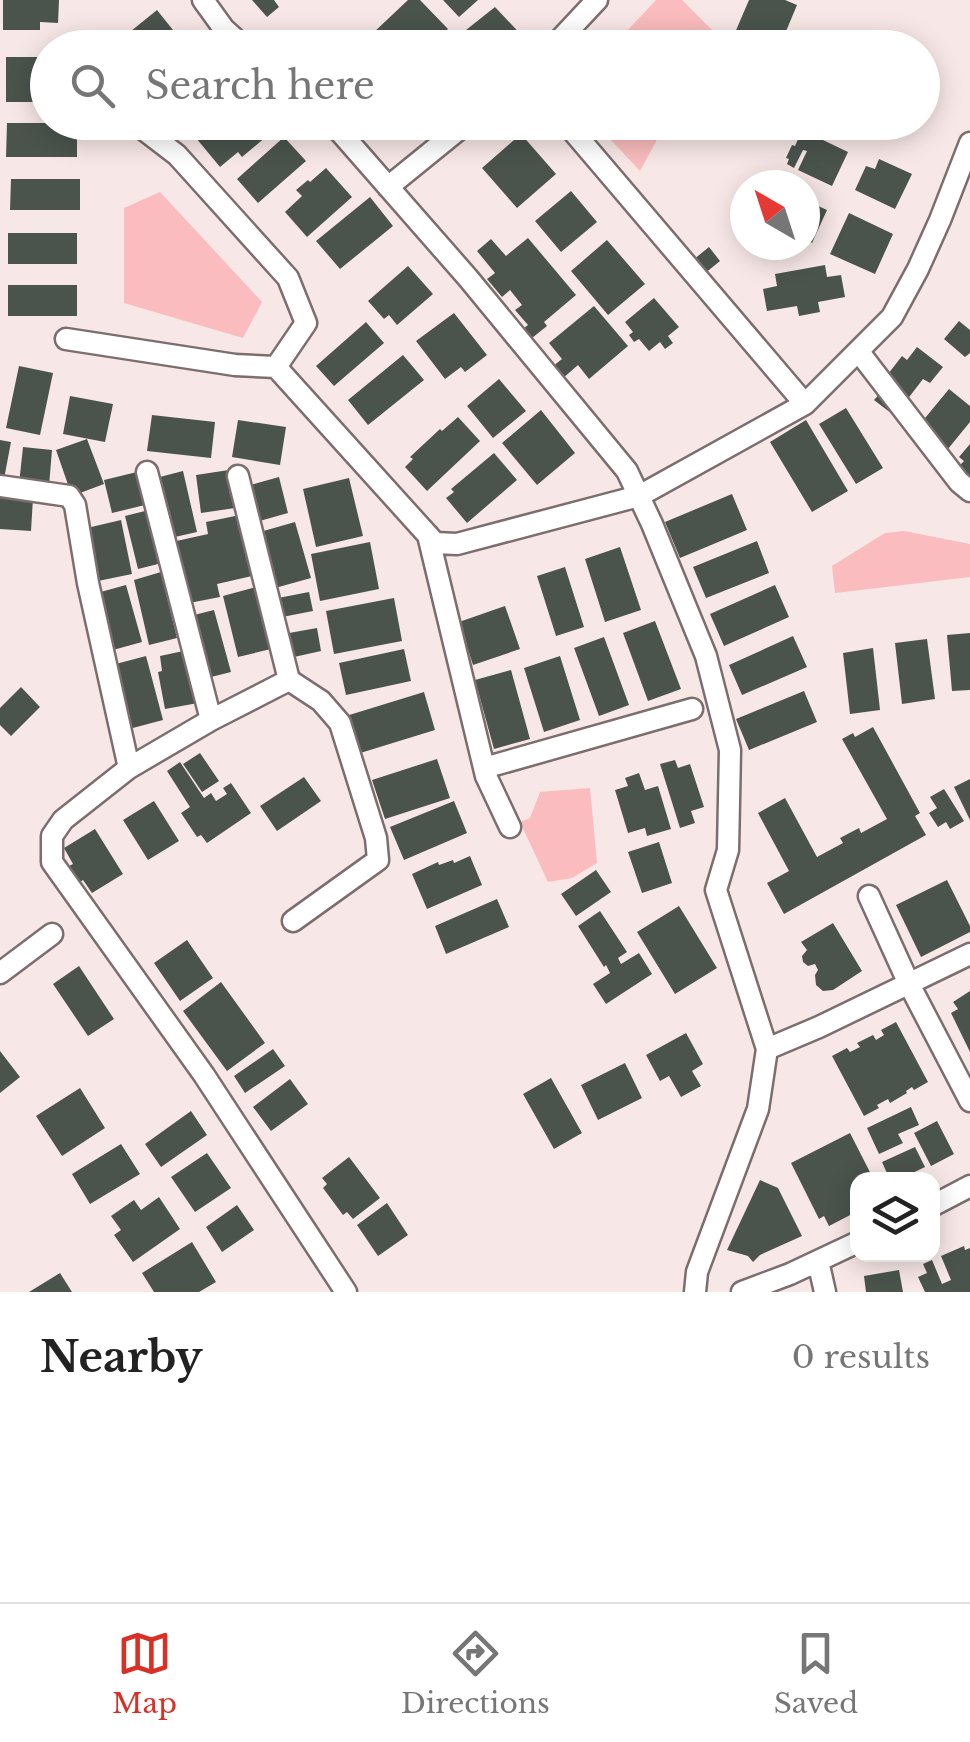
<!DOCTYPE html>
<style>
body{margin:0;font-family:"Libre Baskerville",serif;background:#f2f2f2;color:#222}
.controls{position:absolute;right:30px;bottom:30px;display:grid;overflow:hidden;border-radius:20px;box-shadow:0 5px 25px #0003}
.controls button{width:90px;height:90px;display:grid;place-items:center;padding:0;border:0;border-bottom:2px solid #e0e0e0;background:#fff;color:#222;font:50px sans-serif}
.compass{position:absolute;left:730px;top:170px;width:90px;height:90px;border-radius:50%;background:#fff;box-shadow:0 5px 25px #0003;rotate:321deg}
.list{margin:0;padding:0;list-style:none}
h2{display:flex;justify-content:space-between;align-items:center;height:130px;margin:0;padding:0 40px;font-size:42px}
h2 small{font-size:32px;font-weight:400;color:#767676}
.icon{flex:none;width:55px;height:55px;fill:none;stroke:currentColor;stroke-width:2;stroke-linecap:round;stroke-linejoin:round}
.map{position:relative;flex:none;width:970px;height:1292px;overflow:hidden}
.search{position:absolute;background:#fff;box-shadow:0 5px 25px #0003;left:30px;right:30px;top:30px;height:110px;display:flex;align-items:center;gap:25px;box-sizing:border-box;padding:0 35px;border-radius:55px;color:#767676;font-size:38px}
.sheet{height:310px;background:#fff}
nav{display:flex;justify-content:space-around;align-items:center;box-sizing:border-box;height:140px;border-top:2px solid #e0e0e0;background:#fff;font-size:28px;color:#767676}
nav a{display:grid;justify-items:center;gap:5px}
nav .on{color:#d93025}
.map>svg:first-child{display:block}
.green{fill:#fabcbe}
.building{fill:#4a544d}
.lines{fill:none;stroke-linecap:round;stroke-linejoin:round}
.minor-casing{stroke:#7c6e6e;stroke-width:25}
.minor{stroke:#fff;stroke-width:20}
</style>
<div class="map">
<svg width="970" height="1292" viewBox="0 0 970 1292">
<rect width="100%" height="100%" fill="#f8e7e7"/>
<path class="green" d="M656 0H682L714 32 706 47H612Z
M595 123H666L640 171Z
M160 192 262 302 243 338 124 303V208Z
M904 531 970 544V577L835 593 832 566 885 533Z
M590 788 597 863 572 878 548 882 520 822 530 818 540 792Z"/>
<path class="building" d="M3 0H59L58 23 40 22V30H3Z
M252 0H274L279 7 267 17Z
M408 0H420L448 29 429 48H385L372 34Z
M443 0H478L459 17Z
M749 0H785L797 5 779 48H762L734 35Z
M495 7 528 42 522 48H465L456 38Z
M157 10 185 45 182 48H126L120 40Z
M850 37 874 48H845Z
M6 57H37L38 74H48V102H6Z
M170 122H196L180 135Z
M215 122H276L279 126 242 157 238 152 220 167 196 138Z
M828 122H862L856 135Z
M7 123H77V157H6Z
M802 130 848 152 832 186 798 170 807 151 803 150 794 168 787 164 789 159 786 158 792 145 795 146Z
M521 134 556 174 517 208 482 168Z
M284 137 306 161 258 203 237 179Z
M879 159 912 174 895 209 855 190 866 166 875 169Z
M326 168 352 197 307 237 285 212 302 196 296 190 308 180 310 182Z
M11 179H80V210H10Z
M571 191 597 222 561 252 535 221Z
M370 197 393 226 340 269 316 241Z
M805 200 827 210 812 243 805 239Z
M849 213 893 234 875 274 830 254Z
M8 233H77V264H8Z
M528 238 576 295 544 322 547 326 527 342 519 332 528 325 515 310 522 305 510 290 502 297 487 279 495 273 477 251 491 239 506 256Z
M607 240 645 284 608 315 571 271Z
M709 247 720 261 704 274 693 260Z
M825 265 827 277 841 275 845 297 818 302 820 312 799 316 797 306 767 311 763 289 777 286 775 274Z
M408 266 433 294 397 325 389 315 384 319 368 301Z
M8 285H77V316H8Z
M654 298 679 327 668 336 673 343 665 349 660 342 649 351 639 339 634 342 629 335 633 332 625 322Z
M594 306 628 346 589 379 578 365 562 379 552 367 562 359 549 343Z
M454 313 487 355 465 372 461 367 445 379 416 341Z
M959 321 970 330V353L965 357 944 339Z
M366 322 384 343 334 386 316 366Z
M917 347 943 367 930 383 923 379 903 405 900 420 874 400 883 390 878 387 902 356 907 360Z
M403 355 424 380 368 425 348 400Z
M19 366 53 373 40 435 6 428Z
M499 379 526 411 493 438 467 406Z
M949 389 970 406V422L943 455 921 423Z
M70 396 113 404 105 442 63 434Z
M846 408 883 468 856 484 819 424Z
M541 410 575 453 537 485 502 443Z
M152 415 215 422 211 458 147 451Z
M458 417 480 441 427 491 405 467 413 459 410 457 440 429 442 431Z
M238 420 286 427 280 465 232 457Z
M806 420 848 491 812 512 770 442Z
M87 439 104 484 72 496 56 450Z
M0 440 11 442 4 479 0 478Z
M970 444V479L957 468 964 461 959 457Z
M23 447 52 450 49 486 19 484Z
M494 453 517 480 467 523 446 498 454 492 451 489Z
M229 470 235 508 201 513 196 475Z
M141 471 149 504 112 513 104 480Z
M183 471 197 532 166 539 152 479Z
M279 477 288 513 256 522 247 486Z
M349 478 363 536 316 547 303 489Z
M732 494 747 530 680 558 665 522Z
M0 495 33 498 31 531 0 529Z
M149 510 162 563 138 569 125 516Z
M240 515 252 576 217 584 220 597 184 604 172 542 208 534 206 522Z
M121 520 132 574 98 581 87 528Z
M295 522 311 578 275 588 260 532Z
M757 541 769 573 706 598 693 567Z
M370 542 379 589 320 601 311 554Z
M620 547 641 610 605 622 585 559Z
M565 567 584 627 556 636 537 576Z
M161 572 177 638 149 645 134 580Z
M126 585 142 642 113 650 97 593Z
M775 585 789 617 724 646 710 614Z
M256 587 271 649 238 657 223 596Z
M309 592 313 611 277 618 273 599Z
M394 598 402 641 334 654 326 611Z
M505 606 520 649 473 665 459 622Z
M214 610 231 672 203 679 186 617Z
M655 621 681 689 648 701 623 633Z
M317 628 321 651 294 657 289 633Z
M970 633V690L952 691 947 635Z
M793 636 807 667 742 695 729 665Z
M604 637 629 705 599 716 574 648Z
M927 639 935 699 902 704 895 643Z
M873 648 880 710 850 714 843 653Z
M404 649 411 681 346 695 339 663Z
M188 650 198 703 165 709 158 672 162 671 160 656Z
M146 656 163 720 129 729 112 665Z
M560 656 580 720 544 732 524 668Z
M511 670 530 739 494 749 475 680Z
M21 687 40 707 11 736 0 725V708Z
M804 691 817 722 749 750 736 719Z
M424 692 435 730 357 754 346 716Z
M873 727 920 813 915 816 926 835 784 914 767 883 789 871 758 813 785 798 817 857 843 843 840 838 859 828 861 833 887 819 842 739 853 733 855 737Z
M200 753 219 781 202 792 183 764Z
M437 759 450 798 385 819 372 780Z
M675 760 678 768 690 764 704 807 691 811 695 823 680 828 660 764Z
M180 762 204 798 211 793 216 801 227 794 223 788 231 783 251 813 207 843 201 835 197 837 181 813 190 807 167 771Z
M639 773 645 790 658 786 671 829 647 836 645 828 628 833 615 790 628 786 625 778Z
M304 777 321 801 277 831 260 806Z
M970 779V820L954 787Z
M944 789 964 821 950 829 946 822 938 827 929 813 937 808 930 797Z
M154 801 179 841 148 860 123 820Z
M454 801 467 833 404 860 390 827Z
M95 829 123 874 92 893 83 880 77 884 67 867 73 864 64 848Z
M659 842 672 883 642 893 628 852Z
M470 856 482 885 427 909 412 874 438 862 439 865 453 860 454 863Z
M596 870 611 892 576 916 561 894Z
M947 880 970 926V932L921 957 896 905Z
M497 899 509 927 446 954 435 926Z
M679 906 717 968 675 994 637 932Z
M600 911 627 952 618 958 621 964 639 953 652 974 606 1004 593 984 610 973 606 965 604 967 578 926Z
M833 923 862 971 833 990 823 991 816 985 815 975 818 970 815 964 808 966 803 962 802 956 807 950 801 942Z
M187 940 213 978 180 1001 154 963Z
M79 966 114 1019 88 1036 53 984Z
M221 982 265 1043 227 1071 183 1011Z
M970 991V1052L951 1013 958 1009 953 1002Z
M896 1022 928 1082 914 1090 912 1087 906 1091 907 1093 890 1103 888 1099 877 1105 879 1108 864 1116 832 1056 847 1048 850 1052 860 1047 857 1043 873 1035 876 1040 884 1035 881 1030Z
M686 1033 703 1064 692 1071 701 1086 681 1097 669 1076 660 1081 646 1055Z
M273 1049 285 1066 245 1093 234 1076Z
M0 1051 20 1077 0 1093Z
M625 1063 642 1098 598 1120 581 1085Z
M551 1078 582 1133 554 1149 523 1094Z
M290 1079 308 1104 271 1131 253 1107Z
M80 1088 105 1128 62 1156 36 1116Z
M911 1107 919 1125 898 1134 903 1143 879 1154 867 1128Z
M191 1111 207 1135 161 1167 145 1144Z
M937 1121 954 1154 931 1166 914 1133Z
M850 1133 874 1180H858V1211L829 1226 824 1216 819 1219 791 1163Z
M121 1144 140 1174 90 1204 72 1174Z
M915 1147 925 1167 898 1180H890L882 1162Z
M207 1153 231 1188 195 1212 171 1177Z
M349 1157 380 1198 353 1219 347 1212 343 1215 323 1188 327 1184 322 1178Z
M760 1180 778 1188 802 1236 760 1255 753 1262 748 1256 727 1250Z
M159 1197 180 1229 133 1262 114 1235 121 1230 111 1216 134 1200 141 1210Z
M387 1203 408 1235 378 1256 357 1225Z
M237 1205 254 1230 222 1252 206 1227Z
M192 1242 216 1282 199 1292H154L142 1273Z
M964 1246 965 1250 970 1248V1292H925L918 1277 927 1273 923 1264 932 1260 942 1284 951 1280 941 1256Z
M899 1270 903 1292H866L864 1276Z
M60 1273 72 1292H29Z"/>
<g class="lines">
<defs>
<path id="minor" d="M203 0 224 29 245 48
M552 48 597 0
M134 122 177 155 288 278 306 323 276 367
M329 122 341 133 468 278 627 471 652 524 706 656 730 750 728 850 716 890 767 1049 758 1109 697 1272 695 1292
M565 122 805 404
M388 187 468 122
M66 339 235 365 276 367 435 543 457 544 639 496 805 404 892 317 918 269 940 220 970 143
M859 352 959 482 970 491
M147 472 211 720
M238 476 289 680 211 720 129 768 63 820 52 836V862L204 1075 346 1292
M0 486 69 496 75 505 88 583 129 768
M428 535 486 776 510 827
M289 680 321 701 340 723 376 838 378 860 293 921
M484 768 692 709
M869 896 909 984 970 1101
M0 973 52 934
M767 1049 819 1027 970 954
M932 1206 970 1186
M818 1261 825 1292
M742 1292 790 1274 858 1242"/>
</defs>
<use href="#minor" class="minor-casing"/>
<use href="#minor" class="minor"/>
</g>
</svg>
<div class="controls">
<button><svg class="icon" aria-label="layers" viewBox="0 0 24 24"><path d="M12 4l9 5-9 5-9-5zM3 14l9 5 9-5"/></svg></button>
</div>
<svg class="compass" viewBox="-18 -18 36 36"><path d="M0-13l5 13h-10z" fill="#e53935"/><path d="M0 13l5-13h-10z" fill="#767676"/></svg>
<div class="search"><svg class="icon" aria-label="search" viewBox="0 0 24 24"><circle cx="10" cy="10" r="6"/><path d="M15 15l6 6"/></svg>Search here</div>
</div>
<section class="sheet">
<h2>Nearby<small>0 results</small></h2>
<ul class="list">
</ul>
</section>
<nav>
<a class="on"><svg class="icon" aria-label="map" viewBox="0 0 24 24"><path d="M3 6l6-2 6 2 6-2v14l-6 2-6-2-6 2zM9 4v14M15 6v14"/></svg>Map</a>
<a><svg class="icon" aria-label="directions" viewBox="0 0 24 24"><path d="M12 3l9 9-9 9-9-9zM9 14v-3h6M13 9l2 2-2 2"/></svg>Directions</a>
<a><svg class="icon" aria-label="saved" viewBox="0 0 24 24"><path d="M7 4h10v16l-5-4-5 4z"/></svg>Saved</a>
</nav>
